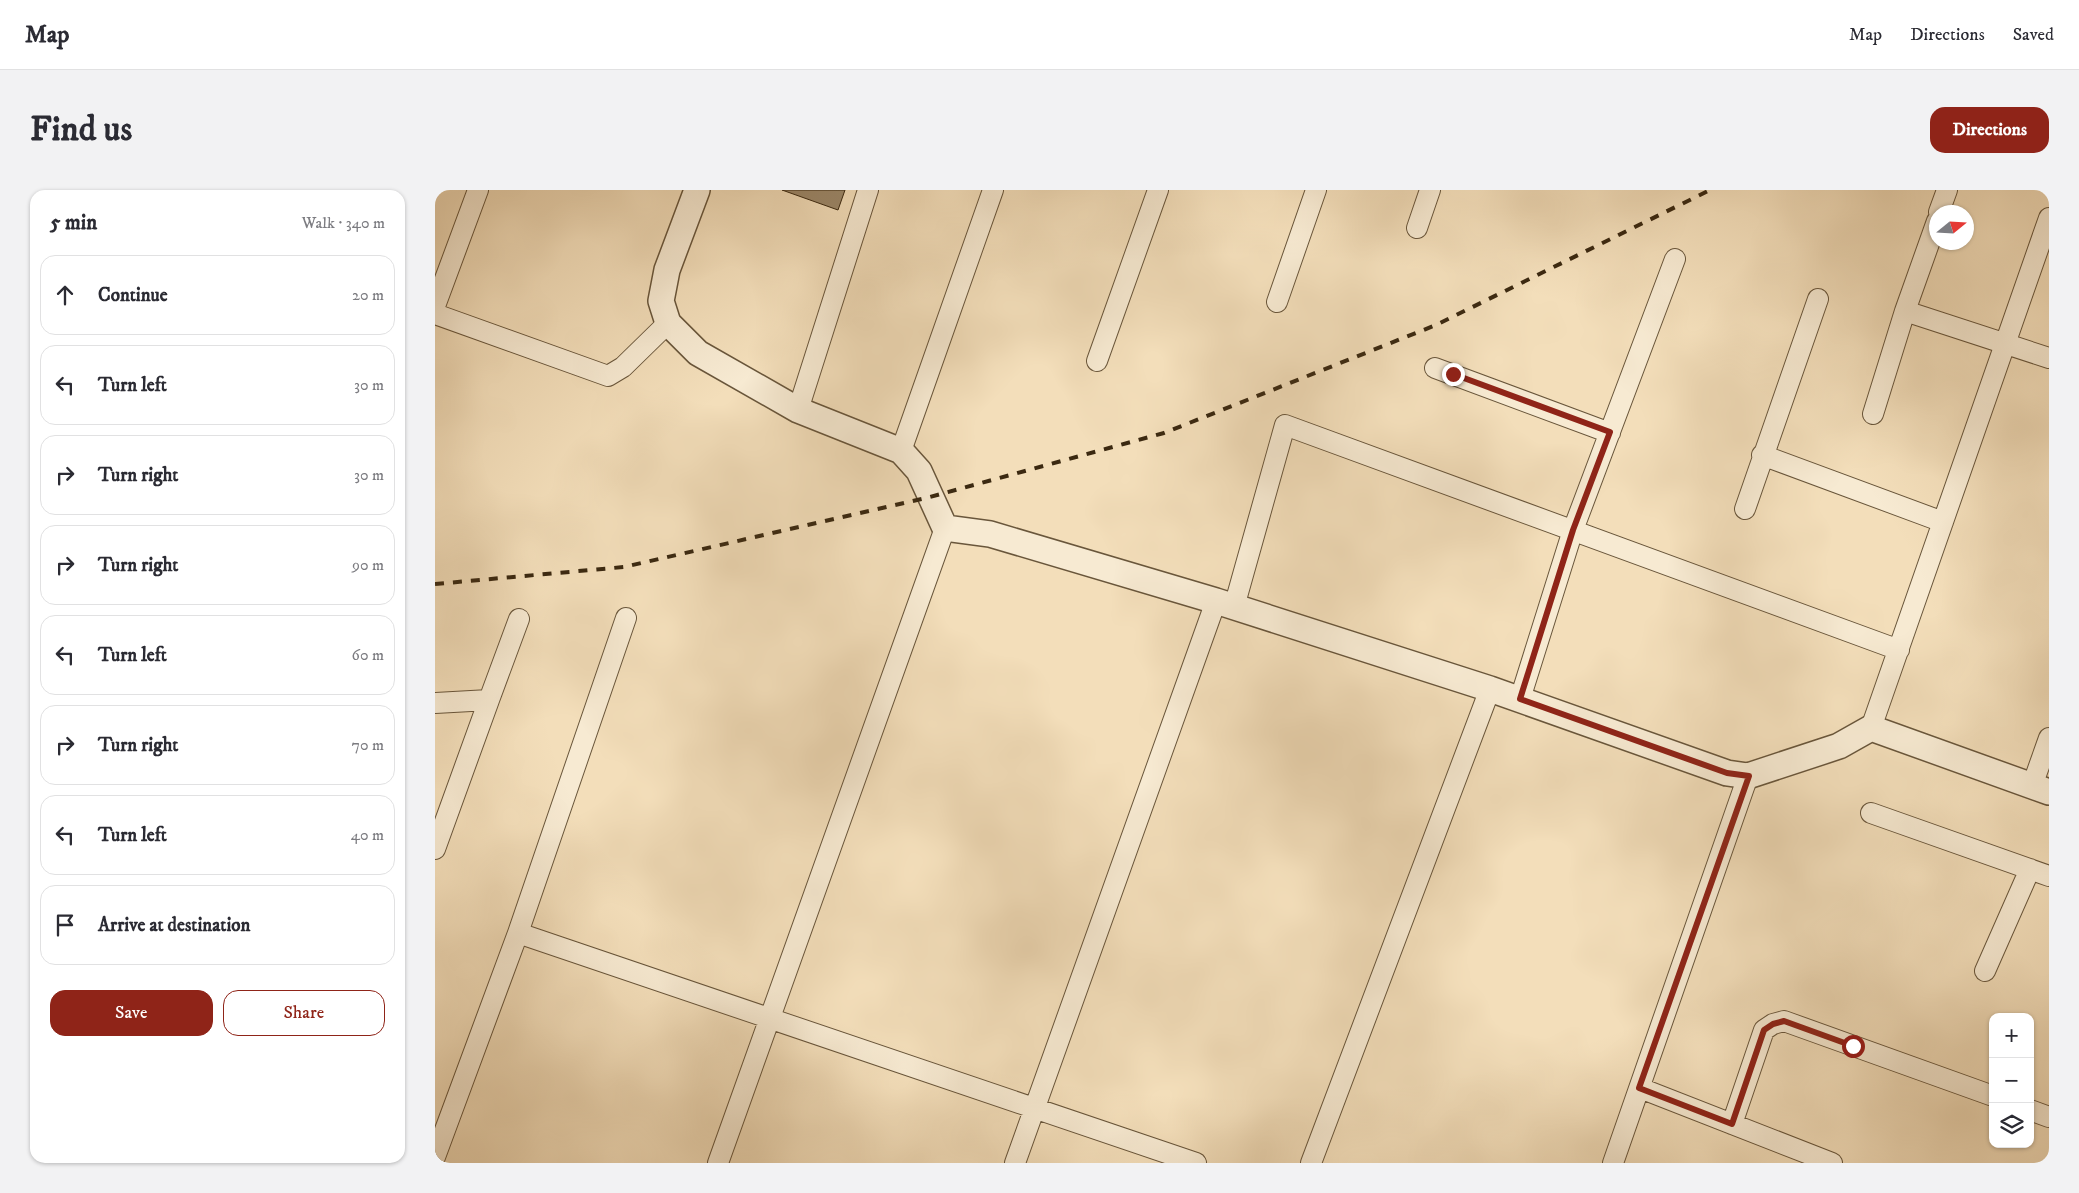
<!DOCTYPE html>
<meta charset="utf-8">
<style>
body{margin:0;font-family:"IM FELL DW Pica",serif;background:#f2f2f3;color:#2b2b33}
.controls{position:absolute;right:15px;bottom:15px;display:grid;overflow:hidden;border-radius:10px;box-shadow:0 1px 4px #0004}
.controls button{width:45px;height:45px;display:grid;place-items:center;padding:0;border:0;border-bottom:1px solid #e1e1e2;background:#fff;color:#2b2b33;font:25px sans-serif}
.compass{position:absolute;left:1494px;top:15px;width:45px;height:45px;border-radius:50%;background:#fff;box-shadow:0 1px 4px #0004;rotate:72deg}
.stop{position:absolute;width:15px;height:15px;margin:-11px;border:4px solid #8f2418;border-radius:50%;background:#fff}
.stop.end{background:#8f2418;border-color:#fff;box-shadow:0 1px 5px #0008}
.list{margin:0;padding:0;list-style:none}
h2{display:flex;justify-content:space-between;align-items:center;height:65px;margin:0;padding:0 20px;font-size:21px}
h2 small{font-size:16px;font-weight:400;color:#7c7c81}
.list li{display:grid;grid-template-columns:32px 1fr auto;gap:15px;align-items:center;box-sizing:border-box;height:80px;margin:0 10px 10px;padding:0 10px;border:1px solid #e1e1e2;border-radius:15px}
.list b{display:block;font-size:19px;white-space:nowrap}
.list em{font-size:16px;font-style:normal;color:#7c7c81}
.actions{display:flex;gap:10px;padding:15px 20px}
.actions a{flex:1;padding:11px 0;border:1px solid #8f2418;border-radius:15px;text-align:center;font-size:18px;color:#8f2418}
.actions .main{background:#8f2418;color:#fff}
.icon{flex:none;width:28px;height:28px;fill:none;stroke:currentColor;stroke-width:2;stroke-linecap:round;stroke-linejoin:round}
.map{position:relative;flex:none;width:1614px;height:973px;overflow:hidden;border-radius:15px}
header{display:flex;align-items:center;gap:30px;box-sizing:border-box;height:70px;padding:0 25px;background:#fff;border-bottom:1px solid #e1e1e2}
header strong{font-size:24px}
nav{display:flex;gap:28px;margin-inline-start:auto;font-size:18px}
.intro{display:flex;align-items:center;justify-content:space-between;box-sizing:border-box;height:120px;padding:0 30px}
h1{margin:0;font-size:35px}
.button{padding:12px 22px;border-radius:15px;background:#8f2418;color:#fff;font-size:18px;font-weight:700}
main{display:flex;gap:30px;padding:0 30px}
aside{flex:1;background:#fff;border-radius:15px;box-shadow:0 1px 4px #0004}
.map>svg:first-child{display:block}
.building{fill:#9b8769;stroke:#3b2911}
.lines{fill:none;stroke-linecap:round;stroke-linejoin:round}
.minor-casing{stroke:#69563b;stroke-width:22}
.tertiary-casing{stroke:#69563b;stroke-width:28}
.minor{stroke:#f7ead2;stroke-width:20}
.tertiary{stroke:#f7ead2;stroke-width:25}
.rail{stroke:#3b2911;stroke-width:4;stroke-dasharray:9 9;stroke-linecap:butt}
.route{stroke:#8f2418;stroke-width:6}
</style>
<header>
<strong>Map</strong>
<nav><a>Map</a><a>Directions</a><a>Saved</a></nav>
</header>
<div class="intro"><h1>Find us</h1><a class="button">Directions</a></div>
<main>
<aside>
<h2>5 min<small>Walk · 340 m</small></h2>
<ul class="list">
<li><svg class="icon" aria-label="ahead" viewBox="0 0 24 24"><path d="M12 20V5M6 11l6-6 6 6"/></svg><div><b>Continue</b></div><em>20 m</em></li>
<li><svg class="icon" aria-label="left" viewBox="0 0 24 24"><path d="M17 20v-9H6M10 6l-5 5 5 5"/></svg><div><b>Turn left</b></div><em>30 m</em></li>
<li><svg class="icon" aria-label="right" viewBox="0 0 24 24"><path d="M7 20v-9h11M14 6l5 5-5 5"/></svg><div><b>Turn right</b></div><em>30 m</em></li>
<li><svg class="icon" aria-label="right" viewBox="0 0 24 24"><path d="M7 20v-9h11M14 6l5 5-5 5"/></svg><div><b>Turn right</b></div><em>90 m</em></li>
<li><svg class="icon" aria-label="left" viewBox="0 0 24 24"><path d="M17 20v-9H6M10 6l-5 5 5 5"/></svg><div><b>Turn left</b></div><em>60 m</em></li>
<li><svg class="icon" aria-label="right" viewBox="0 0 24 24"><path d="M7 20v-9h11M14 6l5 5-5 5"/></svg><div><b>Turn right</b></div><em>70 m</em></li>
<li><svg class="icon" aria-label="left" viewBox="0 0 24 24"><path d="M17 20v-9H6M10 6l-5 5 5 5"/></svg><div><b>Turn left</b></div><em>40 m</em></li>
<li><svg class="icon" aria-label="arrive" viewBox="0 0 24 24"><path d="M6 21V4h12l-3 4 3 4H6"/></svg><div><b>Arrive at destination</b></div></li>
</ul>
<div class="actions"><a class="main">Save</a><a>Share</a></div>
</aside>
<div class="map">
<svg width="1614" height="973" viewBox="0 0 1614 973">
<rect width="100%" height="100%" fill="#f3deba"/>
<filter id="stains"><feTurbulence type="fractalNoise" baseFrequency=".004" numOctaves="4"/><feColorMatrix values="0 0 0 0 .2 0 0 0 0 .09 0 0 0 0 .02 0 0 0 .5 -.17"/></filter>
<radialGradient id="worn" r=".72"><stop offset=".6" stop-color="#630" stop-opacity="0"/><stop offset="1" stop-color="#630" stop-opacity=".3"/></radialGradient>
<path class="building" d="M347 0H410L403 20Z"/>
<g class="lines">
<defs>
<path id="minor" d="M1504 22 1512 0
M1502 31 1470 121 1614 168
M982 38 995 0
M842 112 881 0
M0 116 43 0
M0 124 173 186 188 177 233 133
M662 171 723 0
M1000 178 1175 243
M363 220 433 0
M1438 224 1470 121
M466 261 558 0
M1327 265 1508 332
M1310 319 1383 109
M799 417 850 235 1464 460
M1085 509 1138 340 1240 69
M0 513 54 510 84 429
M1436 538 1614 28
M1597 596 1614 548
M1436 623 1614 686
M0 659 54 510
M83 743 761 973
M1550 781 1595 679
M1205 898 1397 973
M1595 920 1614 927
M1297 934 1329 840 1338 834 1349 831 1558 906
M0 967 83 743 191 428
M283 973 510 338
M580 973 781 411
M876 973 1055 499
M1178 973 1313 586"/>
<path id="tertiary" d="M262 0 232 80 226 111 233 133 263 163 363 220 466 261 484 281 510 338 555 344 781 411 1055 499 1292 583 1313 586 1404 556 1436 538 1614 602"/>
</defs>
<use href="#minor" class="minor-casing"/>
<use href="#tertiary" class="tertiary-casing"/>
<use href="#minor" class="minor"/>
<use href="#tertiary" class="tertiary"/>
<path class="rail" d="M0 394 189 377 495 307 729 243 1001 135 1275 0"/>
</g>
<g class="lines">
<path class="route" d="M1018 184 1175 242 1138 340 1085 509 1292 583 1314 586 1204 898 1297 934 1329 840 1338 834 1349 831 1418 856"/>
</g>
<rect width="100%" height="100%" filter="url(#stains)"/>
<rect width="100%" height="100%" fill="url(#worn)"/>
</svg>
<div class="controls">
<button>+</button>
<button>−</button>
<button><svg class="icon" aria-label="layers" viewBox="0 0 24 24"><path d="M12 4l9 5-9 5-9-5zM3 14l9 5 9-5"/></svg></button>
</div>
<svg class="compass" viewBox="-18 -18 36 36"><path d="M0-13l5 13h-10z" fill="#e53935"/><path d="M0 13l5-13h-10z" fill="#7c7c81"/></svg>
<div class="stop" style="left:1418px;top:856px"></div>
<div class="stop end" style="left:1018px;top:184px"></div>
</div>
</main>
